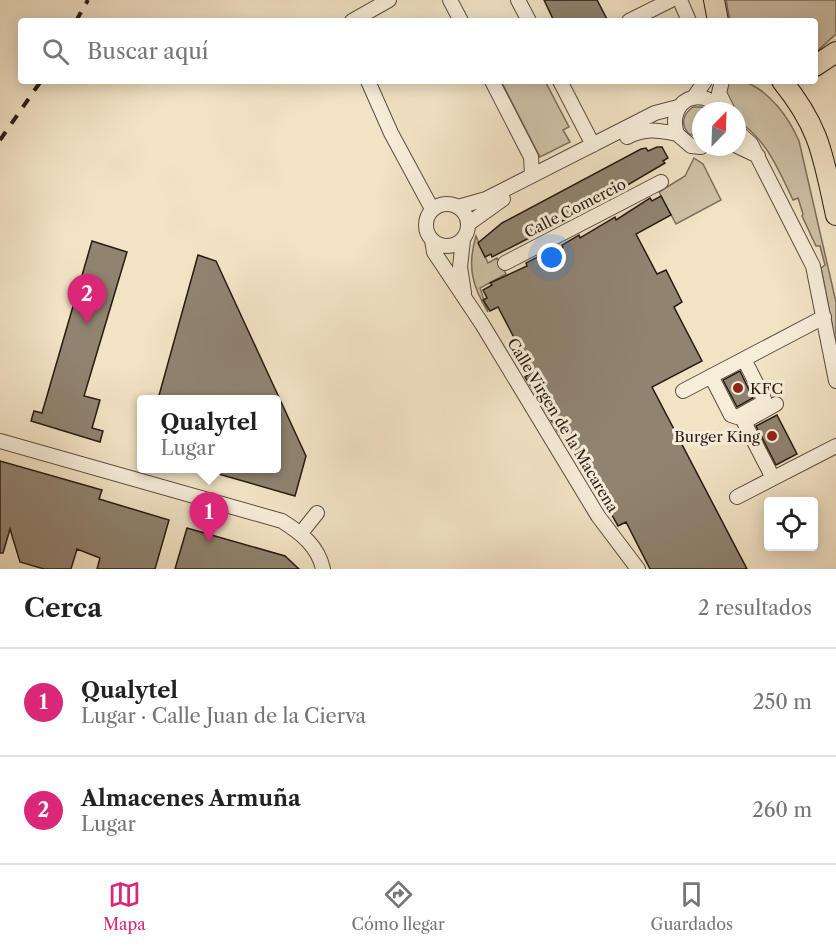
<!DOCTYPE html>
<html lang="es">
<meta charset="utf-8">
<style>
body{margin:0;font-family:"Libre Caslon Text",serif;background:#f6f6f6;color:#222}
.controls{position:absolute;right:18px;bottom:18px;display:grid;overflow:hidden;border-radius:6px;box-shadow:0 3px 15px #0003}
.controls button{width:54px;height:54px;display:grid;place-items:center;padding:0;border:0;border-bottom:2px solid #e0e0e0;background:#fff;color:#222;font:30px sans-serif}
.compass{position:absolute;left:692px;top:102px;width:54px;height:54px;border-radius:50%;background:#fff;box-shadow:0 3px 15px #0003;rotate:23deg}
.you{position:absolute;left:552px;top:258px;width:21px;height:21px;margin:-15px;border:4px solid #fff;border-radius:50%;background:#1a73e8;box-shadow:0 0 0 9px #1a73e833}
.badge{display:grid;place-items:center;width:39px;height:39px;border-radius:50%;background:#db2777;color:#fff;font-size:20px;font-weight:700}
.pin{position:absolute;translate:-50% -50px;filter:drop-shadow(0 2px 3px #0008)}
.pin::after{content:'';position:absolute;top:32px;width:21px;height:18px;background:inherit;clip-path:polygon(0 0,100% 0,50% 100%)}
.popup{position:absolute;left:137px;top:395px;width:144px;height:78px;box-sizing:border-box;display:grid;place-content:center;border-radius:6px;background:#fff;filter:drop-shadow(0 2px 4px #0005);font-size:20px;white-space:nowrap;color:#767676}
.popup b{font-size:22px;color:#222}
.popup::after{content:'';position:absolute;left:50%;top:100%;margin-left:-12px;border:12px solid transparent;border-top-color:#fff}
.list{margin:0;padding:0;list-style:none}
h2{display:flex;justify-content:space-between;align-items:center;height:78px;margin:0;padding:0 24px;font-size:26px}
h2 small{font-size:20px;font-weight:400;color:#767676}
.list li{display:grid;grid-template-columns:39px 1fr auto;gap:18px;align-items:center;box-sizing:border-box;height:108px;padding:0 24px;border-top:2px solid #e0e0e0}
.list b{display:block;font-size:22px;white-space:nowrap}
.list p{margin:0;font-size:20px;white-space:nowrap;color:#767676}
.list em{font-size:20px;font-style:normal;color:#767676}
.icon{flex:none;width:33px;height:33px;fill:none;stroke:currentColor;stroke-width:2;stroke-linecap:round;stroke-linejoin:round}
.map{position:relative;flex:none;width:836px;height:569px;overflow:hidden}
.search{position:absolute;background:#fff;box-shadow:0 3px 15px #0003;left:18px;right:18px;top:18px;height:66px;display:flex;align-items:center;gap:15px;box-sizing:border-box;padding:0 21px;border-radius:6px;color:#767676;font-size:22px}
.sheet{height:294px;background:#fff}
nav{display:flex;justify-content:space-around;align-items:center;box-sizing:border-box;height:84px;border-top:2px solid #e0e0e0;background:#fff;font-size:16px;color:#767676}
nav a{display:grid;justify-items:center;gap:3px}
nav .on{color:#db2777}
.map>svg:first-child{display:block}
.green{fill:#cfc1a7;stroke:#7a6e5d;stroke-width:1.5}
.building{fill:#908370;stroke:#261b13;stroke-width:1.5}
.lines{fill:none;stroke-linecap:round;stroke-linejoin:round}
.minor-casing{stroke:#594d40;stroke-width:16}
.highway-casing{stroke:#261b13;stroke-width:22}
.minor{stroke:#f7edd9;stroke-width:14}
.highway{stroke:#f2e3c5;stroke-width:20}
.rail{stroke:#261b13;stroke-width:4;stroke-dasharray:10 10;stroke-linecap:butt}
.poi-dot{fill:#8f2418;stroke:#f7edd9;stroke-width:2}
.labels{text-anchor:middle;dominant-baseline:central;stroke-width:6;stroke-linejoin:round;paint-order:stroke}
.street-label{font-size:15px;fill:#261b13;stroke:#f7edd9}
.poi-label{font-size:15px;fill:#261b13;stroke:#f7edd9;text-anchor:start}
</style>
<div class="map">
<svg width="836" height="569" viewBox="0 0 836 569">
<rect width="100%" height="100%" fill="#f2e3c5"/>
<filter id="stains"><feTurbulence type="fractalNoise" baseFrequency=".00333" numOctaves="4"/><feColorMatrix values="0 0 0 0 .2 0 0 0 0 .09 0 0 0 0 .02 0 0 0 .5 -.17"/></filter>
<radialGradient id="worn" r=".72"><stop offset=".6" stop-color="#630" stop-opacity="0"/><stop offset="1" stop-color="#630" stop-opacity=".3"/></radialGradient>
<path class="green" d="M726 0H836V34L815 53V21H730Z
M501 81H545L569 127 563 130 570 142 540 157Z
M725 81C731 81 740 80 745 82 770 91 789 118 799 141L836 302V345L821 268 825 265 820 246H816L802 216 803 214 798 198 793 200C778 169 767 140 737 120V111H731L724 96Z
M693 107H702L709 111H701V137L689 134C680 124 683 114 693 107Z
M694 158 703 164 721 200 676 224 659 192 685 176Z
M476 236 488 263 497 258 506 274 480 288 488 312C472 286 467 266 476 236Z"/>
<path class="building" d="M544 0H597L608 21H554Z
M657 147H662L668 158 663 161 665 163 609 196 608 193 592 202 568 218 492 257 491 254 485 257 478 243 502 223 641 149 646 148 648 151Z
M661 196 671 215 636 234 657 274 666 270 682 302 674 307 702 361 652 387 747 569H650L626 522 618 526 592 479 589 481 564 433 560 435 525 377 532 372 498 307 490 311 483 300 487 298 483 290 492 285 490 283 527 266 526 263 543 254 545 257 563 247 562 245 579 235 580 238 615 217 616 220 650 198 652 201Z
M92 241 127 252 84 396 100 400 92 428 103 431 100 442 31 421 34 411 42 413Z
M198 255 216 261 306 456 295 496 208 471 209 468H276V399H158Z
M740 371 753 398 737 407 723 380Z
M777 415 797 454 776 465 756 426Z
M0 461 102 490 99 499 169 520 155 569H97L100 558 77 549 71 569H44L20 562 10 529 3 553H0Z
M187 528 285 556 299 569H175Z"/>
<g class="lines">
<defs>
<path id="minor" d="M450 0 461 21
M518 0 529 21
M680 0 689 21
M352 21 389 0
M629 21 671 0
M368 81 391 133 432 209
M492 81 531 157 532 175
M560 81 593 145
M722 81 719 93 727 109
M694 97 705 81
M737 131 751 144 813 266 836 381
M627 137C645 128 657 130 677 134
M737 146 758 156
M701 147 691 146 677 134C666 101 702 83 721 111
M426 225a21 21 0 1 1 42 0a21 21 0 1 1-42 0Z
M458 207 486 199 655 113 678 107
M468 224 503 199
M432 240 434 252 482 324 598 516 638 569
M463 240 460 267 464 293
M505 263 661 182
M711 376 731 415 737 417 762 403 764 399 744 359
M683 391 824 317
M0 441 282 521C301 533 318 546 323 569
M773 478 744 422 776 404
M737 497 836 446
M301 533 317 513"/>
<path id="highway" d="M714 0 718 21
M815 66 836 52
M782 81C821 129 823 157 836 215"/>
</defs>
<use href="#minor" class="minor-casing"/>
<use href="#highway" class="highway-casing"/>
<use href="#minor" class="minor"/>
<use href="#highway" class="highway"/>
<path class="rail" d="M76 21 88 0
M0 140 41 81"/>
</g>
<g class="poi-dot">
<circle cx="738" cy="388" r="6"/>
<circle cx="772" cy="436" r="6"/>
</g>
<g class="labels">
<g class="street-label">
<text transform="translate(575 208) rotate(-27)">Calle Comercio</text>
<text transform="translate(563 425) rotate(59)">Calle Virgen de la Macarena</text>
</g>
<g class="poi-label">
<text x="750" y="388">KFC</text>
<text x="760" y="436" text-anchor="end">Burger King</text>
</g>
</g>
<rect width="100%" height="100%" filter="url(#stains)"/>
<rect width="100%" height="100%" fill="url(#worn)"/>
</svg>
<div class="controls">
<button><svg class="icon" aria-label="locate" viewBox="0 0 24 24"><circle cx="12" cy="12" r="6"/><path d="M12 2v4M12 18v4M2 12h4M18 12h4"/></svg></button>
</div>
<svg class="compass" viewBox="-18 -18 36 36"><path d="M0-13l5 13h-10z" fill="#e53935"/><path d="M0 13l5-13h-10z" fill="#767676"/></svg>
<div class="you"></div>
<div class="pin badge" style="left:209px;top:542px">1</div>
<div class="popup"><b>Qualytel</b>Lugar</div>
<div class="pin badge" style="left:87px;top:324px">2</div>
<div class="search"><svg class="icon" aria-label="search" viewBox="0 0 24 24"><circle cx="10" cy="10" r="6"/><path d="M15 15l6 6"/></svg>Buscar aquí</div>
</div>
<section class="sheet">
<h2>Cerca<small>2 resultados</small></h2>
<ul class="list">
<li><span class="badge">1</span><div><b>Qualytel</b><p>Lugar · Calle Juan de la Cierva</p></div><em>250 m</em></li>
<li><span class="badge">2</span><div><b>Almacenes Armuña</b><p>Lugar</p></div><em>260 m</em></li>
</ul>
</section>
<nav>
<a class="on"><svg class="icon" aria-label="map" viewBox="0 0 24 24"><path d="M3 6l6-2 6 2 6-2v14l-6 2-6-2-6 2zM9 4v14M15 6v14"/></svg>Mapa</a>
<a><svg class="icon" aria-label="directions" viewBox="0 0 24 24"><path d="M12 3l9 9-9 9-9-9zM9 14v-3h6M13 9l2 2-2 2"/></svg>Cómo llegar</a>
<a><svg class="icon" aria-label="saved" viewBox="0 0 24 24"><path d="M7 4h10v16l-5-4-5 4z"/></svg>Guardados</a>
</nav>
